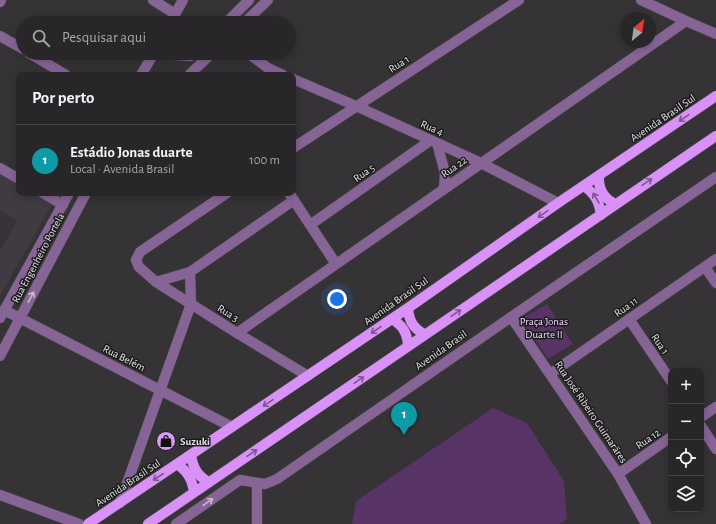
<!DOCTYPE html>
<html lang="pt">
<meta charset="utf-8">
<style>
body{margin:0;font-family:"Alegreya Sans",sans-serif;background:#343234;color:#f1f3f6}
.controls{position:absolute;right:12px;bottom:12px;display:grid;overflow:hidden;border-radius:8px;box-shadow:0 2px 10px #0003}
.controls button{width:36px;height:36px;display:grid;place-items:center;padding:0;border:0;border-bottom:1px solid #444345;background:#282628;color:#f1f3f6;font:20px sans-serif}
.compass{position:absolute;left:620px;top:12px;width:36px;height:36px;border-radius:50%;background:#282628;box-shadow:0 2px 10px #0003;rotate:29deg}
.you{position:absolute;left:337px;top:299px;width:14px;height:14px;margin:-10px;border:3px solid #fff;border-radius:50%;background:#1a73e8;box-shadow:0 0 0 6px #1a73e833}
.badge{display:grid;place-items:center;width:26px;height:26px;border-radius:50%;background:#bca0f2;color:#fff;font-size:13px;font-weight:700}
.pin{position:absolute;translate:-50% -33px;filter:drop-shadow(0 1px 2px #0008)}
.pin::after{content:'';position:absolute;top:21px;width:14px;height:12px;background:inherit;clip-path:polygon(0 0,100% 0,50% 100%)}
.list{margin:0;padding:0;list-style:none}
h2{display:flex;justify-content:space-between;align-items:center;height:52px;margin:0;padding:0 16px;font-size:17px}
h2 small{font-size:13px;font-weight:400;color:#a5a5a8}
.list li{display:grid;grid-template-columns:26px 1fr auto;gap:12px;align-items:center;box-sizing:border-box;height:72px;padding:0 16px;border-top:1px solid #444345}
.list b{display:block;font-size:15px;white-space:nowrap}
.list p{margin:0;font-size:13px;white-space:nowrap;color:#a5a5a8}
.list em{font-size:13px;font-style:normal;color:#a5a5a8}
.icon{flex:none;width:22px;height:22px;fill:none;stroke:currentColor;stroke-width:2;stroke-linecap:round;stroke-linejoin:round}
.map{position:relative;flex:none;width:716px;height:524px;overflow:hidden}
.search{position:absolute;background:#282628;box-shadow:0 2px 10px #0003;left:16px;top:16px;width:280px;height:44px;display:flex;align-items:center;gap:10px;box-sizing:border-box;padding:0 14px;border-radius:22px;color:#a5a5a8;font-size:15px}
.panel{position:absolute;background:#282628;box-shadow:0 2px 10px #0003;left:16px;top:72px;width:280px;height:124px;border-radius:8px}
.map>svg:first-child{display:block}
.built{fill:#403a43}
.green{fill:#573366}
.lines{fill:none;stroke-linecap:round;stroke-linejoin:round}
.minor-casing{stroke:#514f52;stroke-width:11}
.major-casing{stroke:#514f52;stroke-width:11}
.minor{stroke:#876496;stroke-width:10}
.major{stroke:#d991f8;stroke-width:10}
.oneway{stroke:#7a568a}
.oneway2{stroke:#c7bccc}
.labels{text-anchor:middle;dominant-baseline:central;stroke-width:3;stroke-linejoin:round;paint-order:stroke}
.street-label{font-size:11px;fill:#e2e1e3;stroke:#1c1b1c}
.park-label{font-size:11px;fill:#f2d5fe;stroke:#1c1b1c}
.poi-label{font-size:11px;font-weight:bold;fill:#e2e1e3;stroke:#1c1b1c;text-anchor:start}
</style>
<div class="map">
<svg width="716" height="524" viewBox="0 0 716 524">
<rect width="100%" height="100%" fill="#353336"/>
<path class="built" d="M0 174 19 185V193H33L52 204 0 296V250L17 221 0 210Z"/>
<path class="green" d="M547 304 573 344 548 359 521 319Z
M493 408 527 423 564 481 567 519 559 524H352L356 501Z"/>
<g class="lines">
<defs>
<path id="minor" d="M153 0 175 14
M641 0 686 21 716 34
M0 2 1 0
M170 23 183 0
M226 23 249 0
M244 23 268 0
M0 36 23 49
M29 53 66 75
M173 53 177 55 191 56 194 53
M248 53 268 68 283 75
M141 75 154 53
M189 75 212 53
M293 79 356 106 481 163 558 203
M437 143 445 173 444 189
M293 148 519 0
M0 168 19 179
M43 193 63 205
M227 193 140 252 136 260 139 267 156 282 237 333 308 376
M289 193 336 264
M310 225 431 140
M705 267 716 283
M156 282 190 272 294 200
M4 310 232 427
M511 317 618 474 646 524
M0 318 69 193
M629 319 671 381
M237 333 686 21
M0 356 86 193
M550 374 716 259
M701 417 716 407
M701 426 716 449
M618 474 671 437
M257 483V524
M0 495 79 524
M120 503 191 304 190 272
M176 524 240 480 265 484 277 479 511 317 716 177"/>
<path id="major" d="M599 176C598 189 603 198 615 204
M584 186C595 194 599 201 601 215
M408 308C409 321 413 328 424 334
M392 319C402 325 407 332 408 345
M191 455C193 468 197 475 208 482
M177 464C188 472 192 479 194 492
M88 524 408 308 558 203 716 96
M148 524 716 136"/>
</defs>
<use href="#minor" class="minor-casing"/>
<use href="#major" class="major-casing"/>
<use href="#minor" class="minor"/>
<use href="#major" class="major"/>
</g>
<defs><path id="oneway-shaft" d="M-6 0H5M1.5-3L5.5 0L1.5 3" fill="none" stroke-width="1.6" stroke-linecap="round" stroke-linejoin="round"/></defs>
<g class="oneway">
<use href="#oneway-shaft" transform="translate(684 118) rotate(146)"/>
<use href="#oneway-shaft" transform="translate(647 182) rotate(-34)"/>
<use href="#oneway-shaft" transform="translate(596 198) rotate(-120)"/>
<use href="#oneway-shaft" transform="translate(543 214) rotate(145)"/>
<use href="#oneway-shaft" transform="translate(456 313) rotate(-34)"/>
<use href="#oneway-shaft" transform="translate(376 330) rotate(146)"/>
<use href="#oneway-shaft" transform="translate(359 380) rotate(-34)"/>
<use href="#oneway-shaft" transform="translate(268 403) rotate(146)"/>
<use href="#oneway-shaft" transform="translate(252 453) rotate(-34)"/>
<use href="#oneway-shaft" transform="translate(158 477) rotate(147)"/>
</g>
<g class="oneway2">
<use href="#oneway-shaft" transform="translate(31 297) rotate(-62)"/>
<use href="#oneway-shaft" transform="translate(208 502) rotate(-35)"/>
</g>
<defs>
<symbol id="shop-disc" viewBox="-11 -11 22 22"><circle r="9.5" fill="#da9af6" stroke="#1c1b1c"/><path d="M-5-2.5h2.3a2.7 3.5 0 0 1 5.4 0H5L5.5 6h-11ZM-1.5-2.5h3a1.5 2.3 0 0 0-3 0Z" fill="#111"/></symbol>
</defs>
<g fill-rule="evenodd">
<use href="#shop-disc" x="155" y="430" width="22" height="22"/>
</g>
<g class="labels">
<g class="street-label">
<text transform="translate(399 64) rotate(-33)">Rua 1</text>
<text transform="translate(663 118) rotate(-34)">Avenida Brasil Sul</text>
<text transform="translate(432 128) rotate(24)">Rua 4</text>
<text transform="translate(454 167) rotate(-35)">Rua 22</text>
<text transform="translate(364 173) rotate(-35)">Rua 5</text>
<text transform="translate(38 258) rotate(-62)">Rua Engenheiro Portela</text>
<text transform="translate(396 301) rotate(-35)">Avenida Brasil Sul</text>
<text transform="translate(626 307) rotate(-35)">Rua 11</text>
<text transform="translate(228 313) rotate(32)">Rua 3</text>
<text transform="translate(660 344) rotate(56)">Rua 1</text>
<text transform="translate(441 350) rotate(-35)">Avenida Brasil</text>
<text transform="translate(124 358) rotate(27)">Rua Belém</text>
<text transform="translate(591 412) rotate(56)">Rua José Ribeiro Guimarãres</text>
<text transform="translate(648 439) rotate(-34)">Rua 12</text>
<text transform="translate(128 483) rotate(-34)">Avenida Brasil Sul</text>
</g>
<g class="park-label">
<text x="544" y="321">Praça Jonas<tspan x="544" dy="13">Duarte II</tspan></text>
</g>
<g class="poi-label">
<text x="180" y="441">Suzuki</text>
</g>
</g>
</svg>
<div class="controls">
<button>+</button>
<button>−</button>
<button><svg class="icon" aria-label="locate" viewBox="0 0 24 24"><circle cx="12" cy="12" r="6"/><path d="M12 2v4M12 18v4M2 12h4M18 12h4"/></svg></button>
<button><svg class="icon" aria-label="layers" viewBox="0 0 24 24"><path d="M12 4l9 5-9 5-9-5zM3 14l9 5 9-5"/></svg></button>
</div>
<svg class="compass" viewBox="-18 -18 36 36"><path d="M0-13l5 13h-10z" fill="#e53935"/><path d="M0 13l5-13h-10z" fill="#a5a5a8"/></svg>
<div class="you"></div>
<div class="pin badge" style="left:404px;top:435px;background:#0f9aa8">1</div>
<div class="search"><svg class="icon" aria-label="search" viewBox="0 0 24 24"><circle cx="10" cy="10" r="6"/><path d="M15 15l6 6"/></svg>Pesquisar aqui</div>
<section class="panel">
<h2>Por perto<small></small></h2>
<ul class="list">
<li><span class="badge" style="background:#0f9aa8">1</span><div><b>Estádio Jonas duarte</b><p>Local · Avenida Brasil</p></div><em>100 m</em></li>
</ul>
</section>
</div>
